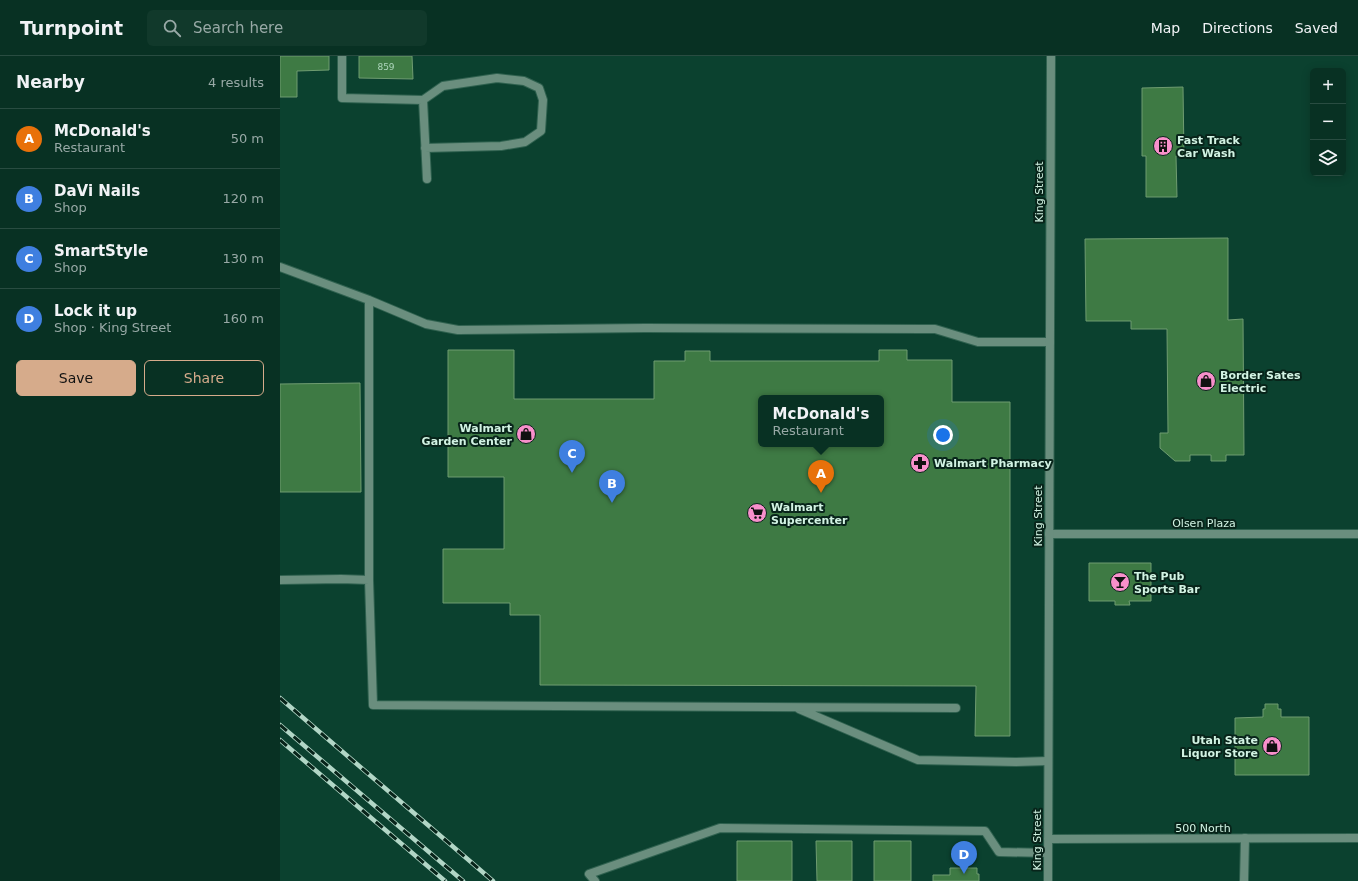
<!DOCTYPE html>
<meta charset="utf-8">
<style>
body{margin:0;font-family:"DejaVu Sans",sans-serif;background:#11392b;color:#f1f3f6}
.controls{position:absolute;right:12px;top:12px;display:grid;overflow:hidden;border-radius:6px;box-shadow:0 2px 10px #0003}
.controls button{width:36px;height:36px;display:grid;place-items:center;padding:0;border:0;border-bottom:1px solid #294c41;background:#083123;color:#f1f3f6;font:20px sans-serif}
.you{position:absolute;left:663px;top:379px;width:14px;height:14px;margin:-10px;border:3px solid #fff;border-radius:50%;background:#1a73e8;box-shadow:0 0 0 6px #1a73e833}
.badge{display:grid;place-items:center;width:26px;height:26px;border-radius:50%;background:#d6ab8b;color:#fff;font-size:13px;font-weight:700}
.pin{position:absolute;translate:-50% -33px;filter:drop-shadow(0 1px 2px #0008)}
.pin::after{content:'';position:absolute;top:21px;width:14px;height:12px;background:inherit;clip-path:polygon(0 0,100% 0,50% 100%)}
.popup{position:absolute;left:478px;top:339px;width:126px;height:52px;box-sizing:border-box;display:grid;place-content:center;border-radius:6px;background:#083123;filter:drop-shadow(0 1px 3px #0005);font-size:13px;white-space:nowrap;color:#98a9a6}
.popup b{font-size:15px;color:#f1f3f6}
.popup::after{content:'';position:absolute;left:50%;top:100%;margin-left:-8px;border:8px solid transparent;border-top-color:#083123}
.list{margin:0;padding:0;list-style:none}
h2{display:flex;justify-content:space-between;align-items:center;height:52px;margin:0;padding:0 16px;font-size:17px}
h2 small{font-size:13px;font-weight:400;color:#98a9a6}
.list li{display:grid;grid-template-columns:26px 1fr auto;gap:12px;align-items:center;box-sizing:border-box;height:60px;padding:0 16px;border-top:1px solid #294c41}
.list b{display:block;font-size:15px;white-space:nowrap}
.list p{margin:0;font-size:13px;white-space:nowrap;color:#98a9a6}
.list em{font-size:13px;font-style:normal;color:#98a9a6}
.actions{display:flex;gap:8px;padding:12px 16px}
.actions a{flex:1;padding:9px 0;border:1px solid #d6ab8b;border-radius:6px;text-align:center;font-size:14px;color:#d6ab8b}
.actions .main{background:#d6ab8b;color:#111}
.icon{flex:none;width:22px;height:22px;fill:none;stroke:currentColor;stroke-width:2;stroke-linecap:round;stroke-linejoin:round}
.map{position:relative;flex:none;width:1078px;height:825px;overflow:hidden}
header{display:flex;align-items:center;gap:24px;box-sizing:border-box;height:56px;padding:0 20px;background:#083123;border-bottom:1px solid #294c41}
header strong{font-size:19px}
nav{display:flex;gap:22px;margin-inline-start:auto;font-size:14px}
.search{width:280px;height:36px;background:#11392b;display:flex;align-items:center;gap:10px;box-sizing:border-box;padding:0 14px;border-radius:6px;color:#98a9a6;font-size:15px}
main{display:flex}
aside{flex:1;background:#083123}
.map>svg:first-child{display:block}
.building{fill:#3e7a44;stroke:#6f9c71;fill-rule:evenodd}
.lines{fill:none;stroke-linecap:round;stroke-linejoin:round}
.service-casing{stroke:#2f614f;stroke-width:10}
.minor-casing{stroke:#2f614f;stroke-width:10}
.tertiary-casing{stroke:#2f614f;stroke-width:10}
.service{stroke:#6a8e7e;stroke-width:8}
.minor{stroke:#6a8e7e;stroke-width:8}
.tertiary{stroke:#6a8e7e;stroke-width:8}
.rail-casing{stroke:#b2d6c6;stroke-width:4.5}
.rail{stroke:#08241a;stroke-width:3;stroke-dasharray:9;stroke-linecap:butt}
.labels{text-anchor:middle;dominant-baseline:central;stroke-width:4;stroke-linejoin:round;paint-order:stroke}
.number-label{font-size:9px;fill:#add5bb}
.poi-label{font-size:11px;font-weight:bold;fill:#d2f3e3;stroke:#08241a;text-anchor:start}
.street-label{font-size:11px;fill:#d2f3e3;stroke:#08241a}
</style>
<header>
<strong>Turnpoint</strong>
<div class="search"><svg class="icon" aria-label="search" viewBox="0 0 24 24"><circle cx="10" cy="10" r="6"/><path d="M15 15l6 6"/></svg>Search here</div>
<nav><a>Map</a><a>Directions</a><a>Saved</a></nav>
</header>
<main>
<aside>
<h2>Nearby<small>4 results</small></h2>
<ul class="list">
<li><span class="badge" style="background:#e8710a">A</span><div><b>McDonald's</b><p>Restaurant</p></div><em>50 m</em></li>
<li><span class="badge" style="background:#3f7fe0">B</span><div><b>DaVi Nails</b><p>Shop</p></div><em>120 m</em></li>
<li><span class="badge" style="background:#3f7fe0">C</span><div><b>SmartStyle</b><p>Shop</p></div><em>130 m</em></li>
<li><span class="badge" style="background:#3f7fe0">D</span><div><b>Lock it up</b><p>Shop · King Street</p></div><em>160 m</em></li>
</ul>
<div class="actions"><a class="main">Save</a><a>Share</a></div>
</aside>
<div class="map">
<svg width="1078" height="825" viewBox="0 0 1078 825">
<rect width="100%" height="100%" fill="#0b412f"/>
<path class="building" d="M0 0H49V14L17 15V41H0Z
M79 0H132L133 23 79 22Z
M903 31 904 100H896L897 141H866V100H862V32Z
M948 182V264L963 263 964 399H946V405H931V399H910V405H895L880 392V377H888L887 273H851V265H806L805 183Z
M168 294H234V343H374V305H405V295H430V305H599V294H627V304H672V346H730V680H695L696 630 260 629V559H230V547H163V493H224V421H168ZM481 342H601V388H481Z
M80 327 81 436H0V328Z
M809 507H871V545H849L850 549H835V545H809Z
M985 648H998V653H1001V661H1029V719H955V662L983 661V653H985Z
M457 785H512V825H457Z
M536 785H572V825H537Z
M594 785H631V825H594Z
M670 812H697V818H699V825H653V819H670Z"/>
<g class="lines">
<defs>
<path id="service" d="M62 0V42L143 44 147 123
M143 44 163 30 217 22 244 25 259 32 263 44 261 75 245 86 221 90 145 92
M0 211 89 244 146 268 178 274 365 272 646 273H655L698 286H770
M89 244V524L93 649 676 652
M0 524 61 523 89 524
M519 653 638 704 736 706 768 705
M315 825 309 818 440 772 705 775 719 796 768 797
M964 825 965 782"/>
<path id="minor" d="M769 478H1078"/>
<path id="tertiary" d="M768 783 1078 782
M768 825 771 0"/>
</defs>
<use href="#service" class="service-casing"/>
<use href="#minor" class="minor-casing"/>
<use href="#tertiary" class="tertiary-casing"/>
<use href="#service" class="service"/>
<use href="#minor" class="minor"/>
<use href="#tertiary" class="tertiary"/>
<defs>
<path id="rail" d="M0 642 213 825
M0 669 183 825
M0 684 165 825"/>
</defs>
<use href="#rail" class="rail-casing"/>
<use href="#rail" class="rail"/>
</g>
<defs>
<symbol id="building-disc" viewBox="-11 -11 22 22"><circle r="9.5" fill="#f890cb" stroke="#08241a"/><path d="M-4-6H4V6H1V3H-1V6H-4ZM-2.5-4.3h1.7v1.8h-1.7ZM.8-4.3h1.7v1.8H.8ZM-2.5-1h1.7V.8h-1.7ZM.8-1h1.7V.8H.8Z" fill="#111"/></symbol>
<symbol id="shop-disc" viewBox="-11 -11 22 22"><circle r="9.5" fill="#f890cb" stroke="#08241a"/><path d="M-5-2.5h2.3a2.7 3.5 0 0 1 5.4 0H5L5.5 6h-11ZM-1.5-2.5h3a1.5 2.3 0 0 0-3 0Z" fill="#111"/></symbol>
<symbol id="pharmacy-disc" viewBox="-11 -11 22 22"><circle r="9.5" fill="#f890cb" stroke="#08241a"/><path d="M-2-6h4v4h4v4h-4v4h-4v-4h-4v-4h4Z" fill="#111"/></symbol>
<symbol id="supermarket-disc" viewBox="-11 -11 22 22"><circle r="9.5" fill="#f890cb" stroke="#08241a"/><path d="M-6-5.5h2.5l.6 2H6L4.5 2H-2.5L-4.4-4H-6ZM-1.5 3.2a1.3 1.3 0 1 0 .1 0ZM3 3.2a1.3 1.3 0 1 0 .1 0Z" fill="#111"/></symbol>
<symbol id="bar-disc" viewBox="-11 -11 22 22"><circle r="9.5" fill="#f890cb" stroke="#08241a"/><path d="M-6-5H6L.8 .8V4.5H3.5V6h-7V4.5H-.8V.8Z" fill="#111"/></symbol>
</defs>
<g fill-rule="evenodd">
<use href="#building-disc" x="872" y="79" width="22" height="22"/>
<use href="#shop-disc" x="915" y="314" width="22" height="22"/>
<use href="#shop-disc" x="235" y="367" width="22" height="22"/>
<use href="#pharmacy-disc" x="629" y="396" width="22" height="22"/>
<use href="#supermarket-disc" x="466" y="446" width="22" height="22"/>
<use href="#bar-disc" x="829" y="515" width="22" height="22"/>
<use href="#shop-disc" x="981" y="679" width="22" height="22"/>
</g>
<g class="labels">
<g class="number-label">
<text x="106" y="11">859</text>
</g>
<g class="poi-label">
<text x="897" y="84">Fast Track<tspan x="897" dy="13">Car Wash</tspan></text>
<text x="940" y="319">Border Sates<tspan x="940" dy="13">Electric</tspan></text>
<text x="232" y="372" text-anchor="end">Walmart<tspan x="232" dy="13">Garden Center</tspan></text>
<text x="654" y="407">Walmart Pharmacy</text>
<text x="491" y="451">Walmart<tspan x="491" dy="13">Supercenter</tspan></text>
<text x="854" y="520">The Pub<tspan x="854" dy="13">Sports Bar</tspan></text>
<text x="978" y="684" text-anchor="end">Utah State<tspan x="978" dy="13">Liquor Store</tspan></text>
</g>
<g class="street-label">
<text transform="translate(759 136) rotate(-90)">King Street</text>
<text transform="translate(758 460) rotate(-90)">King Street</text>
<text x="924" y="467">Olsen Plaza</text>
<text x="923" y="772">500 North</text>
<text transform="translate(757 784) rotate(-90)">King Street</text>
</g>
</g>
</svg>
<div class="controls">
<button>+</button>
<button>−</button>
<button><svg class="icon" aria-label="layers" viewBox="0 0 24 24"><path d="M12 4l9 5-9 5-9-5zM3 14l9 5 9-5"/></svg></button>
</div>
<div class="you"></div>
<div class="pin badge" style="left:541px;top:437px;background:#e8710a">A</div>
<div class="popup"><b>McDonald's</b>Restaurant</div>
<div class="pin badge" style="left:332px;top:447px;background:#3f7fe0">B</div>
<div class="pin badge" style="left:292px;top:417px;background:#3f7fe0">C</div>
<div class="pin badge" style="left:684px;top:818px;background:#3f7fe0">D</div>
</div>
</main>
